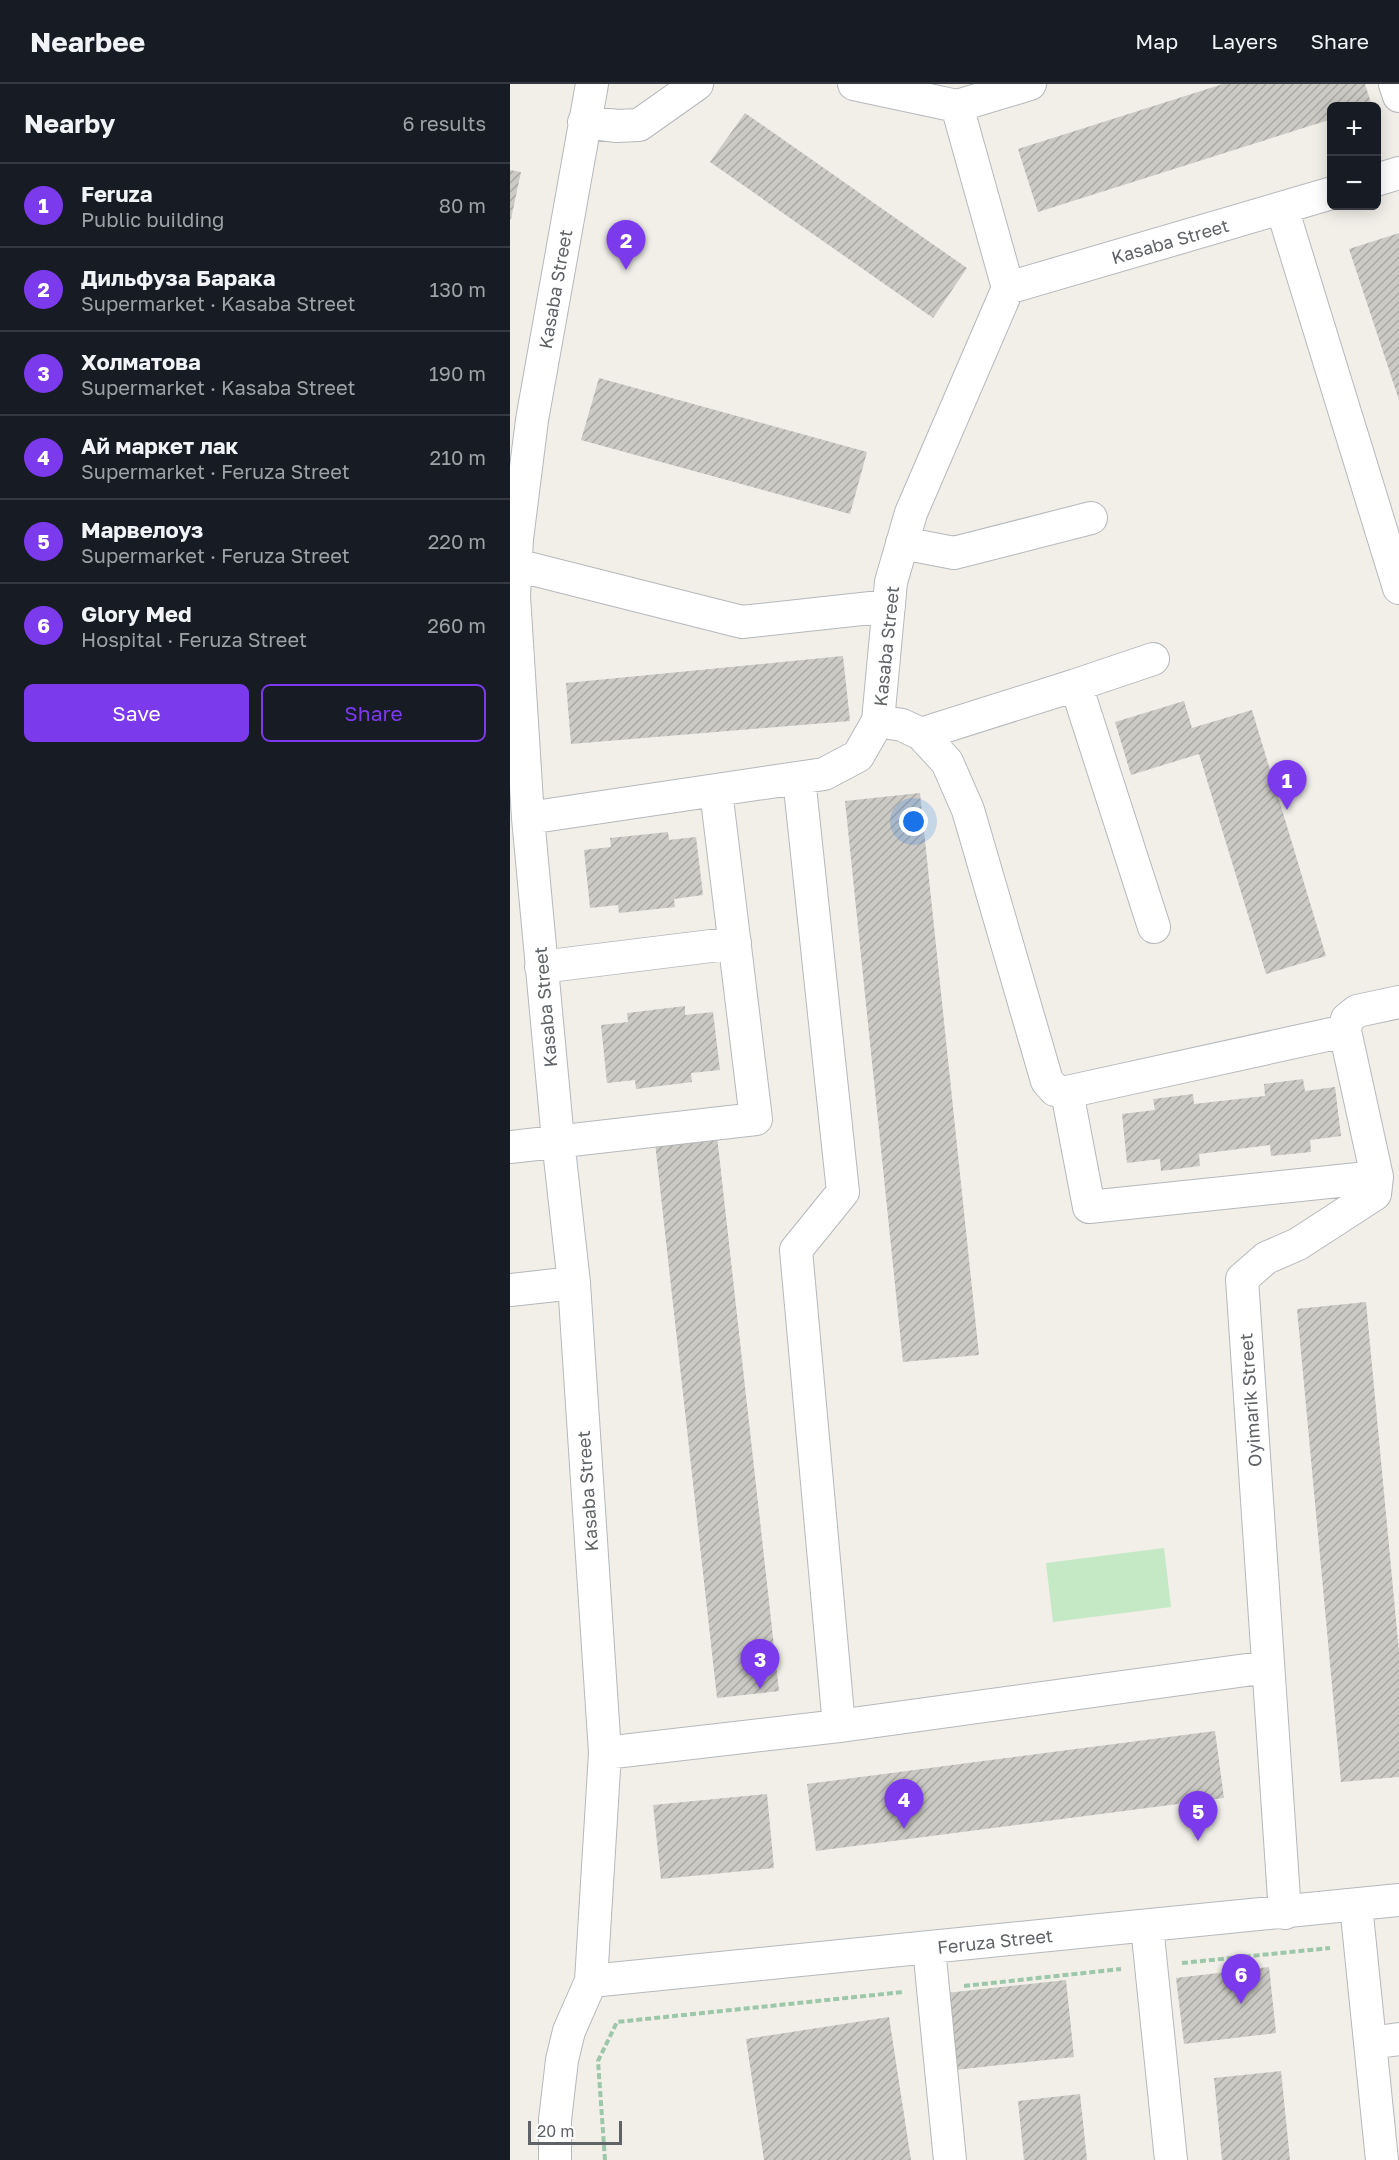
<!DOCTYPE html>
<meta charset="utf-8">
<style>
body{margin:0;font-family:"Golos Text",sans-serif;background:#242831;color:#f1f3f6}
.controls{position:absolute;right:18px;top:18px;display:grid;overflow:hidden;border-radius:9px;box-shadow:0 3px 15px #0003}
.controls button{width:54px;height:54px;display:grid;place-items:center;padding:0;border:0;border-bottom:2px solid #363941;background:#171b24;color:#f1f3f6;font:30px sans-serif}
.scale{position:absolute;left:18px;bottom:15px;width:94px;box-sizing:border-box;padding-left:6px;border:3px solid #5f6368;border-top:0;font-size:16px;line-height:21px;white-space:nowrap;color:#5f6368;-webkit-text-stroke:4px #fff;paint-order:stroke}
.you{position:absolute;left:404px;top:738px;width:21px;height:21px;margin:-15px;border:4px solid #fff;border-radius:50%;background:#1a73e8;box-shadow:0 0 0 9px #1a73e833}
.badge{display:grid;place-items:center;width:39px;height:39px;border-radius:50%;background:#7c3aed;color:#fff;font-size:20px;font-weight:700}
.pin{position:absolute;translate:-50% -50px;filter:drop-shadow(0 2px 3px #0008)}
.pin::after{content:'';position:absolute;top:32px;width:21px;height:18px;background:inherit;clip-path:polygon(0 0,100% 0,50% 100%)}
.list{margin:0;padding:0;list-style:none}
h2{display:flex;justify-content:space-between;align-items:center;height:78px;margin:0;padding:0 24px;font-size:26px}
h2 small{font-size:20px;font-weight:400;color:#9ea1a6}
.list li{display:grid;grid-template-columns:39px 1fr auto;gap:18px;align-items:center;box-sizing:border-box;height:84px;padding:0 24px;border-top:2px solid #363941}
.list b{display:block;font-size:22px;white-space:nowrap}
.list p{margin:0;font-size:20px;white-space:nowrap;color:#9ea1a6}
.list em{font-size:20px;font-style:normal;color:#9ea1a6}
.actions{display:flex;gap:12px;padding:18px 24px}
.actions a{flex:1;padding:14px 0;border:2px solid #7c3aed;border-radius:9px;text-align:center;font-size:21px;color:#7c3aed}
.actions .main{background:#7c3aed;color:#fff}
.map{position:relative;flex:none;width:889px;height:2076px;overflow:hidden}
header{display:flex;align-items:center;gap:36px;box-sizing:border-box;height:84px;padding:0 30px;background:#171b24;border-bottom:2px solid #363941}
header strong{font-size:28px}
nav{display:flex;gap:33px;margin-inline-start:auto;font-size:21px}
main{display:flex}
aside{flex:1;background:#171b24}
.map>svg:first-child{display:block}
.green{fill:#c5e8c5}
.building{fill:url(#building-hatch)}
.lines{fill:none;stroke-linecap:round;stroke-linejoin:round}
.minor-casing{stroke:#b5b8bc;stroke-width:34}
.path{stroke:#9cc7a9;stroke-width:4;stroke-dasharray:6 3;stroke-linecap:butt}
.minor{stroke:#fff;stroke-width:32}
.labels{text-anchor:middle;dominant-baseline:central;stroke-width:5;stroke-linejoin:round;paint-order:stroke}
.street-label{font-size:18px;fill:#5f6368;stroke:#fff}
</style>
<header>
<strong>Nearbee</strong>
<nav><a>Map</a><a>Layers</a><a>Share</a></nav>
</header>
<main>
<aside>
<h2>Nearby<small>6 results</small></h2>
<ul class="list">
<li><span class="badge">1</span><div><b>Feruza</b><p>Public building</p></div><em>80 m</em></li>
<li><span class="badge">2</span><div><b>Дильфуза Барака</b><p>Supermarket · Kasaba Street</p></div><em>130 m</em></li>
<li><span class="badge">3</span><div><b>Холматова</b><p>Supermarket · Kasaba Street</p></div><em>190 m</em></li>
<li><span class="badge">4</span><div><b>Ай маркет лак</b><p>Supermarket · Feruza Street</p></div><em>210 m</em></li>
<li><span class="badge">5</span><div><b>Марвелоуз</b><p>Supermarket · Feruza Street</p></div><em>220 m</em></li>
<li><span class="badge">6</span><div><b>Glory Med</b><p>Hospital · Feruza Street</p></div><em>260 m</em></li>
</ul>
<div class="actions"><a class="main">Save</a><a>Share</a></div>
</aside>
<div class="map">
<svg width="889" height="2076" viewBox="0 0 889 2076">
<defs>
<pattern id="building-hatch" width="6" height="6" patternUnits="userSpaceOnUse" patternTransform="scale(1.5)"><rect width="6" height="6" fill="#cccac5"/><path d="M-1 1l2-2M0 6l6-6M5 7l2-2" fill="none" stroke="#a9a8a4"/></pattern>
</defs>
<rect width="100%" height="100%" fill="#f1efe8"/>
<path class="green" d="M654 1464 661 1523 543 1538 536 1479Z"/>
<path class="building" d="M713 0H855L862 22H822V35L528 128 508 65Z
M235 29 457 184 423 234 200 78Z
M0 86 11 88 1 135H0Z
M889 149V316L839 165Z
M89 294 357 368 340 430 71 356Z
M333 572 340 637 61 660 56 599Z
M674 617 682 644 742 626 816 872 756 890 689 670 621 691 605 638Z
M410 709 469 1271 393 1278 335 717Z
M158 748 159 756 186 753 193 811 164 815 165 823 109 829 108 821 80 824 74 766 101 763 100 754Z
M175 922V931L203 928 210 986 181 989 182 998 126 1005 125 996 97 999 91 941 118 938 117 929Z
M793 995 795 1007 825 1003 831 1052 800 1056 801 1068 761 1072 760 1061 689 1070 690 1082 651 1087 650 1075 617 1079 612 1030 645 1026 643 1015 683 1010 684 1020 755 1012 754 1000Z
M207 1052 269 1607 207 1614 145 1059Z
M856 1218 889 1568V1693L831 1698 787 1225Z
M705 1647 714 1714 306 1767 297 1700Z
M257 1710 264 1784 151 1795 143 1721Z
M759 1883 766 1949 674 1960 666 1894Z
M556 1896 564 1973 445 1986 436 1909Z
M379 1933 401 2076H254L236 1955Z
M771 1987 780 2076H712L704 1994Z
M570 2010 577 2076H514L508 2017Z"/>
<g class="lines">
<defs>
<path id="minor" d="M344 0 447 22 520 0
M885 0 889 12
M74 38 107 42 129 41 187 0
M866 96 889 89
M772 124 889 504
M498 204 822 109
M392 459 444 469 581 434
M6 481 232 538 379 522
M566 601 643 575
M368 637 392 641 411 650 437 678 458 726 537 997 545 1006 557 1008 835 947
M411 650 566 601 644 843
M289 694 333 1108 286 1166 329 1642
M18 734 314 690 348 672 368 637 381 498 401 429 498 204 447 22
M31 883 225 859
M557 1008 579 1123 867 1093
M0 1063 246 1035 206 707
M0 1206 64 1199
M95 1669 329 1642 758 1583
M846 1821 872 2076
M775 1829 732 1195 756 1174 788 1160 865 1110 867 1093 835 947 837 935 847 927 889 918
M637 1842 661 2076
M419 1864 440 2076
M81 1897 889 1816
M860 1959 889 1955
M45 2076V2036L52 1976 59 1947 81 1897 95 1669 64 1199 48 1056 18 734 4 512 7 455 22 336 82 0"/>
</defs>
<use href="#minor" class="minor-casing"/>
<path class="path" d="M672 1879 820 1864
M454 1902 611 1885
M95 2076 88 1977 107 1938 393 1908"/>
<use href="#minor" class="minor"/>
</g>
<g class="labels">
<g class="street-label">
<text transform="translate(660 157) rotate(-16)">Kasaba Street</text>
<text transform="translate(45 205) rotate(-80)">Kasaba Street</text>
<text transform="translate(376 562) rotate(-84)">Kasaba Street</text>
<text transform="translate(35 923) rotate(-95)">Kasaba Street</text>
<text transform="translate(740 1316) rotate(-94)">Oyimarik Street</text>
<text transform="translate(77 1407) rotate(-94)">Kasaba Street</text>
<text transform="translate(485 1857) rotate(-6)">Feruza Street</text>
</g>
</g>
</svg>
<div class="controls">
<button>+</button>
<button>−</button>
</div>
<div class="scale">20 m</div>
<div class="you"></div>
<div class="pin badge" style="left:777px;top:726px">1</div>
<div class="pin badge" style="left:116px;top:186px">2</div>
<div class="pin badge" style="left:250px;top:1605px">3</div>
<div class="pin badge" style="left:394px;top:1745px">4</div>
<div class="pin badge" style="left:688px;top:1757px">5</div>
<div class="pin badge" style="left:731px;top:1920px">6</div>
</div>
</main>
